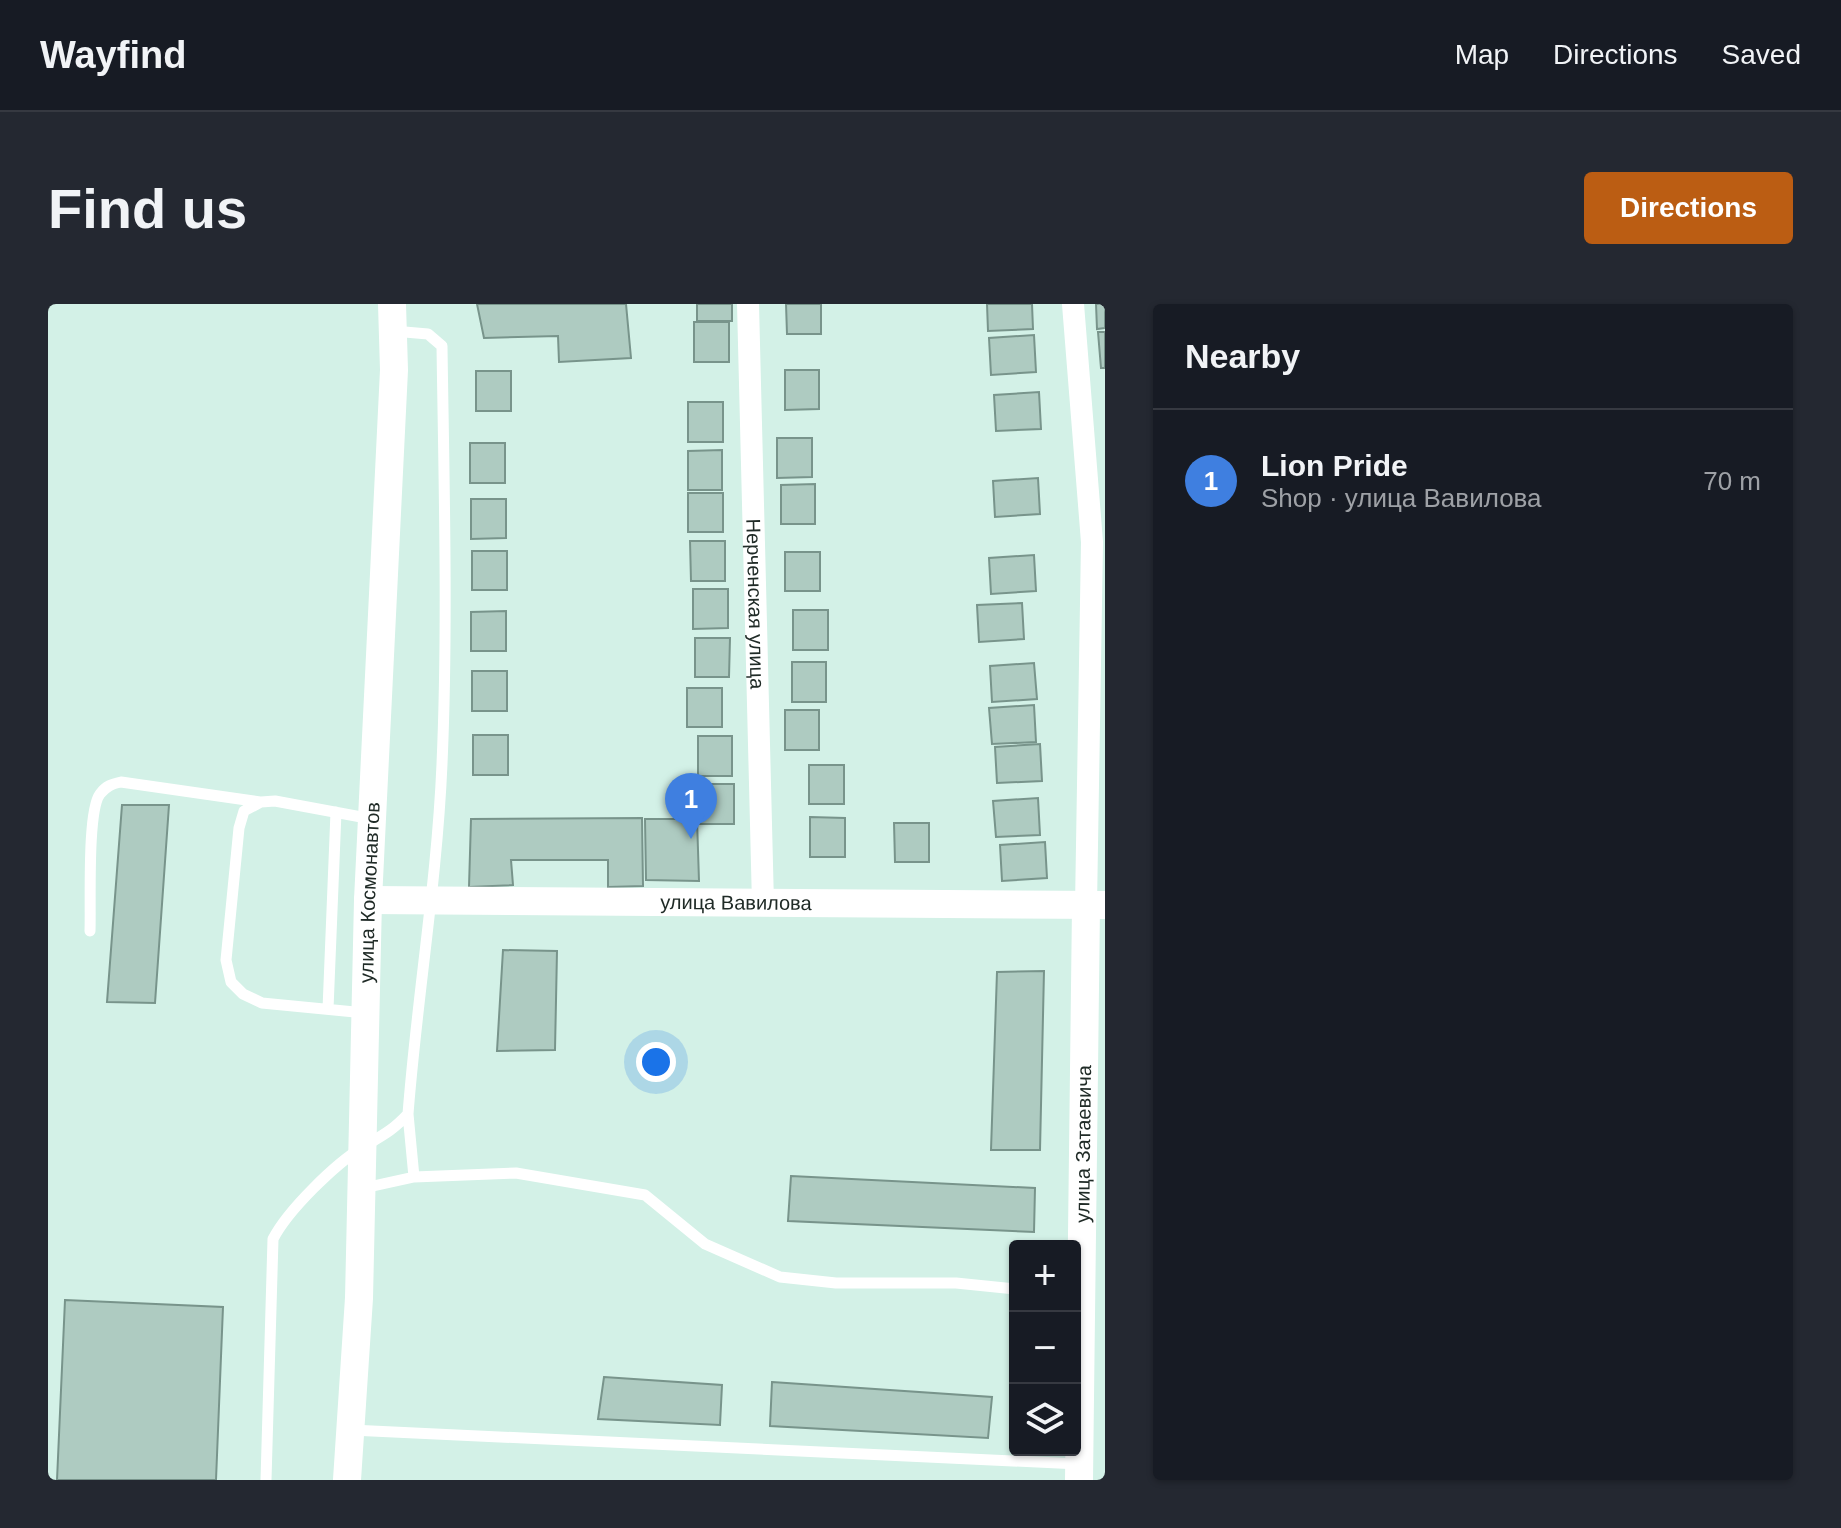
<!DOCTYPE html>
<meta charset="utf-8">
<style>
body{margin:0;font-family:Arial,sans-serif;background:#242831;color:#f1f3f6}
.controls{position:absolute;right:24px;bottom:24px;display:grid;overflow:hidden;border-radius:8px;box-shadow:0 2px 6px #0004}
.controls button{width:72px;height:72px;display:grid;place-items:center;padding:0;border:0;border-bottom:2px solid #363941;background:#171b24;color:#f1f3f6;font:40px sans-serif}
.you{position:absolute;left:608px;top:758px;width:28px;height:28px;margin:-20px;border:6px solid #fff;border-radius:50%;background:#1a73e8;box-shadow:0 0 0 12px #1a73e833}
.badge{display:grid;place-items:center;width:52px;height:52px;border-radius:50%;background:#bb5d13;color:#fff;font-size:26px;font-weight:700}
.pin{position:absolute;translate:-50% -66px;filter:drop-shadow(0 2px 4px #0008)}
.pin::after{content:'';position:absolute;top:42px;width:28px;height:24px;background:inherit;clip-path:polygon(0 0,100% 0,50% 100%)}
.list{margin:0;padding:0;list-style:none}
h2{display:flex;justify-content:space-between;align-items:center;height:104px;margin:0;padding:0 32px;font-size:34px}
h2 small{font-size:26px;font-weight:400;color:#9ea1a6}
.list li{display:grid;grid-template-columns:52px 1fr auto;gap:24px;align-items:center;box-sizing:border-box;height:144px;padding:0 32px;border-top:2px solid #363941}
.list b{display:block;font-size:30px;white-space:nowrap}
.list p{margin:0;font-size:26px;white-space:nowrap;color:#9ea1a6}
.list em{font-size:26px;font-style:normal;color:#9ea1a6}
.icon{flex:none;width:44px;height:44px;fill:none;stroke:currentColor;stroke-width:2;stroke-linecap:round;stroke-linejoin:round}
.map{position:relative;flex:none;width:1057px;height:1176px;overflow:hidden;border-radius:8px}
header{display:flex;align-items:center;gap:48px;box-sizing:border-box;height:112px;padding:0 40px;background:#171b24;border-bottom:2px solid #363941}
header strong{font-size:38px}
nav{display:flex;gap:44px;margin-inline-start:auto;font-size:28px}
.intro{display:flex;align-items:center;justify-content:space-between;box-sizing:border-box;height:192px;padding:0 48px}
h1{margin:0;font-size:56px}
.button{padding:20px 36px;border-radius:8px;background:#bb5d13;color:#fff;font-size:28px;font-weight:700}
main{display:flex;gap:48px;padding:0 48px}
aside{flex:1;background:#171b24;border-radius:8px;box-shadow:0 2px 6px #0004}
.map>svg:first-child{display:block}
.building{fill:#aecbc1;stroke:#78948b;stroke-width:2}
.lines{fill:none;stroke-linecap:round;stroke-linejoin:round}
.service{stroke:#fff;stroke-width:11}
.minor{stroke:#fff;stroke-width:22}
.tertiary{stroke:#fff;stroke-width:28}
.labels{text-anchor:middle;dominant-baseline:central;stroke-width:6;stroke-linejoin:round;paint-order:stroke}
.street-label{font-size:20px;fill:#202b27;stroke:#e0fef4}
</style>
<header>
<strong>Wayfind</strong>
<nav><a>Map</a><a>Directions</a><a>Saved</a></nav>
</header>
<div class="intro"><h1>Find us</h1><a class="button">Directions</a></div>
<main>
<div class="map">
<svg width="1057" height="1176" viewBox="0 0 1057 1176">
<rect width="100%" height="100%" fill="#d3f1e7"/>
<path class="building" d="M429 0H578L583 54 511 58 510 32 436 34Z
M649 0H684V17H649Z
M738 0H773V30H739Z
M939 0H984L985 25 940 27Z
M1048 0H1057V24L1049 25Z
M646 18H681V58H646Z
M1050 28H1057V64H1053Z
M986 31 988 68 943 71 941 34Z
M737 66H771V105L737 106Z
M428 67H463V107H428Z
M991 88 993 125 948 127 946 91Z
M640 98H675V138H640Z
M729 134H764V173L729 174Z
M422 139H457V179H422Z
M674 146V186H640V147Z
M990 174 992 210 947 213 945 177Z
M767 180V220H733V181Z
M640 189H675V228H640Z
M423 195H458V234L423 235Z
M642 237H677V277H643Z
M424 247H459V286H424Z
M737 248H772V287H737Z
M986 251 988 287 943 290 941 254Z
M645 285H680V324L645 325Z
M974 299 976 335 931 338 929 301Z
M745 306H780V346H745Z
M458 307V347H423V308Z
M647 334H682L681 373H647Z
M744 358H778V398H744Z
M986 359 989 395 944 398 942 362Z
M424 367H459V407H424Z
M639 384H674V423H639Z
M986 401 988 438 944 440 941 404Z
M737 406H771V446H737Z
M425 431H460V471H425Z
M650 432H684V472H650Z
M992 440 994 477 949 479 947 443Z
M761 461H796V500H761Z
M651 480H686V520H652Z
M990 494 992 531 948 533 945 497Z
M74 501H121L107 699 59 698Z
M762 513 797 514V553H762Z
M594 514 595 582 560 583V556H463L465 581 421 583 423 515Z
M597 515H649L651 577 598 576Z
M846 519H881V558H847Z
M997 538 999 574 954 577 952 541Z
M455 646 509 647 507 746 449 747Z
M996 667 992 846H943L949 668Z
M743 872 987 884 986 928 740 917Z
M17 996 175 1003 168 1176H9Z
M556 1073 674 1081 672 1121 550 1115Z
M724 1078 944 1093 940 1134 722 1122Z"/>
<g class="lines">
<path class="service" d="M42 627C43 600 39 507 52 490 58 482 64 480 73 478L212 498
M280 705 288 508
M317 709 214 699 195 690 183 678 178 656 191 524 196 507 213 498 227 497 324 515
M360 810 366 873
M316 884 366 873 468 869 597 891 657 940 732 973 788 979H908L967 985
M303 1126 1031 1160
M218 1176 225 935C240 906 287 860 315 843 335 831 344 827 360 810 369 693 389 578 394 460 400 321 396 181 394 42L380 30 345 27"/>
<g class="minor">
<path id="s1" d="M700 0 715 600"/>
<path d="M1025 0 1044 238 1038 602"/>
</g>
<g class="tertiary">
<path id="s2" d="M320 596 1057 601"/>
<path id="s3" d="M299 1176 311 994 320 596 346 66 344 0"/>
<path id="s4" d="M1031 1176 1038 602"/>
</g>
</g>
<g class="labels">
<g class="street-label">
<text stroke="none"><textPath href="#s1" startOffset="300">Нерченская улица</textPath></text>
<text stroke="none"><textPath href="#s3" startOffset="588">улица Космонавтов</textPath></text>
<text stroke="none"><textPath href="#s2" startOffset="368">улица Вавилова</textPath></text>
<text stroke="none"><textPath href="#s4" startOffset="336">улица Затаевича</textPath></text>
</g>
</g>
</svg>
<div class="controls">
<button>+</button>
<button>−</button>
<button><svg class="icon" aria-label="layers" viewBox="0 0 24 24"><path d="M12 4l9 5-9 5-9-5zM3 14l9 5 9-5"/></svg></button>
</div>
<div class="you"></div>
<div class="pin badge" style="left:643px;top:535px;background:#3f7fe0">1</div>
</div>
<aside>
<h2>Nearby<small></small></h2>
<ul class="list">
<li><span class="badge" style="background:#3f7fe0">1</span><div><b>Lion Pride</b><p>Shop · улица Вавилова</p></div><em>70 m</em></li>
</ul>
</aside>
</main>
